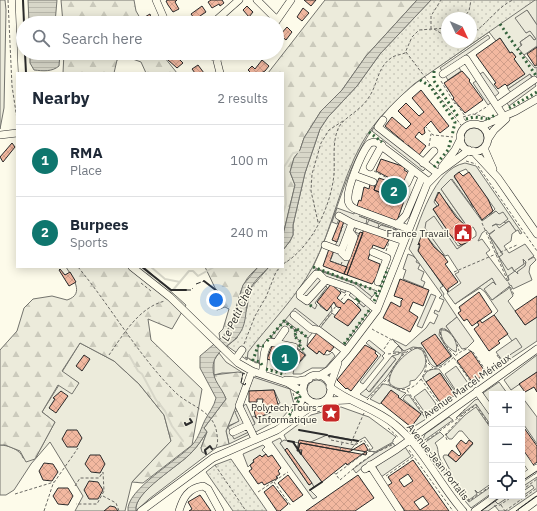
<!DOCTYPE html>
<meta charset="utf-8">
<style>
body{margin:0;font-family:"IBM Plex Sans",sans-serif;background:#f6f6f7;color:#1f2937}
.controls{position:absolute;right:12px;bottom:12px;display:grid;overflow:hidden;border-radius:0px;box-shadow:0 2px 10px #0003}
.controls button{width:36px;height:36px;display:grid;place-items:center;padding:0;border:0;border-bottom:1px solid #e0e1e3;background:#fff;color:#1f2937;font:20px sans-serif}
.compass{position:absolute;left:441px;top:12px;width:36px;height:36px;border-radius:50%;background:#fff;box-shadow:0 2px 10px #0003;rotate:134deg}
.you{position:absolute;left:216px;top:300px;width:14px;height:14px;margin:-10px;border:3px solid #fff;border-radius:50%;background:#1a73e8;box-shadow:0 0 0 6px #1a73e833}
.badge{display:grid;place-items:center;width:26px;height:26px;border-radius:50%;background:#0f766e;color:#fff;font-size:13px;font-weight:700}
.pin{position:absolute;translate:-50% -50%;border:2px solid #fff;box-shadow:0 1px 4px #0006}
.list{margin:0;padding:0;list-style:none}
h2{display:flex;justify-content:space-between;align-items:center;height:52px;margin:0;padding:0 16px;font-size:17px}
h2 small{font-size:13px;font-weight:400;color:#747a83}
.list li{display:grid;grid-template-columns:26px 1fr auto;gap:12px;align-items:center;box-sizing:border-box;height:72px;padding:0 16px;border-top:1px solid #e0e1e3}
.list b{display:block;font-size:15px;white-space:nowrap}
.list p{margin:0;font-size:13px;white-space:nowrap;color:#747a83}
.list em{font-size:13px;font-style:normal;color:#747a83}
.icon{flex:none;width:22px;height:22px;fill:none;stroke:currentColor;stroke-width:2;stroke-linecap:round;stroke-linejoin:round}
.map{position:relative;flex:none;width:537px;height:511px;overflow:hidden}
.search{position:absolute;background:#fff;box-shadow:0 2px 10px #0003;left:16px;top:16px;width:268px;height:44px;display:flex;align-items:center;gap:10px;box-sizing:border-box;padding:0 14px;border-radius:22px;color:#747a83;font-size:15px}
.panel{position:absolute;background:#fff;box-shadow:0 2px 10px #0003;left:16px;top:72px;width:268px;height:196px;border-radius:0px}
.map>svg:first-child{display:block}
.green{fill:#ecebdb;stroke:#74746e}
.forest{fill:url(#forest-firs);stroke:#74746e}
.park{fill:url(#park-dots);stroke:#74746e;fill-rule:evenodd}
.parking{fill:#eceadb;stroke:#74746e;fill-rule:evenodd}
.water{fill:url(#water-rules);stroke:#74746e}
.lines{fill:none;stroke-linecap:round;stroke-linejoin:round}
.stream{stroke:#d8d7c9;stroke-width:2}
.building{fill:url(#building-cross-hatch);stroke:#2b2b2b;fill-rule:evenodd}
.minor-casing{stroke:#2b2b2b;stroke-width:8}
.path{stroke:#6a6964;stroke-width:1;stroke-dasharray:3 2;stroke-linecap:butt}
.minor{stroke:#fdfbea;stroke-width:7}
.tram{stroke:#2b2b2b;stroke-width:1}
.hedge{stroke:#34623c;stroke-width:3;stroke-dasharray:2 3;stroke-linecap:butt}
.fence{stroke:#2b2b2b;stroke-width:1;stroke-dasharray:5 2;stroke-linecap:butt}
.wall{stroke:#2b2b2b;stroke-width:2}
.labels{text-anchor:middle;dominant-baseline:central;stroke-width:3;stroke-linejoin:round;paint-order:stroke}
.poi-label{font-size:10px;fill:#2b2b2b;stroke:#fdfbea;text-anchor:end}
.street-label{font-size:10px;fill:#2b2b2b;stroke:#fdfbea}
.water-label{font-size:11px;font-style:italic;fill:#2b2b2b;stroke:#fdfbea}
</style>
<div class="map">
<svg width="537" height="511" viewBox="0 0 537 511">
<defs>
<pattern id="forest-firs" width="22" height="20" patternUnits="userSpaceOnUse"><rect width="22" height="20" fill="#ecebdb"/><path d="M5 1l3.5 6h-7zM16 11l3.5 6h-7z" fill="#cbcabc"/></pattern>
<pattern id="park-dots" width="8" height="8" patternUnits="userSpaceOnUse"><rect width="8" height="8" fill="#ecebdb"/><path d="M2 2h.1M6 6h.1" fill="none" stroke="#cbcabc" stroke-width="1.8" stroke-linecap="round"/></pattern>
<pattern id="water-rules" width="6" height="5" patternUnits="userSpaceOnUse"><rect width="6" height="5" fill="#d8d7c9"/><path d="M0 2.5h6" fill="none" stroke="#bab9ad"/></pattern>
<pattern id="building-cross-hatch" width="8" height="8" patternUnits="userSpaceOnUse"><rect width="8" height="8" fill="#f2b8a0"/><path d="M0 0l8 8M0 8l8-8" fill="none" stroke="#d09e8a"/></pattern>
</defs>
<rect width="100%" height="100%" fill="#fdfbea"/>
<path class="green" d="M0 0H5L6 10 4 108 0 129Z
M518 0H537V25L527 10 526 33 530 30 536 39 534 40 530 35 520 42 524 55 535 68 537 67V83L530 74 508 89 507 86 524 74 514 59 516 57 512 52 510 53 500 38 496 41 489 32 428 74 447 42H471Z
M424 77C348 132 349 190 313 267L377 291 372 297 356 284 316 269 296 295 315 308 314 303 323 292 320 306 327 311 331 306 332 310 317 329 285 320 308 338 307 346 317 354 319 351C324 355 328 357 332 352L335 356 325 368H312L301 374H293L294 369 306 355 298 346 301 342 294 336 297 332 284 321 263 347 258 346V362L262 365 248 358 246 355 279 270 284 266 340 128Z
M464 138a10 10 0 1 1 20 0a10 10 0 1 1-20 0Z
M465 163 476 166 522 233 520 234 518 230 516 231 509 221 505 223 496 211 489 215 495 209 466 169 459 172 454 177 468 196 473 208 452 179 441 189 468 228 467 229 438 192 434 202 437 206 433 209 458 246 466 243 457 249 425 228 444 254 442 255 423 232 418 250 443 286 440 288 444 294 443 296 457 317 446 326 451 333 445 329H440L439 335 452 356 442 365 435 367C427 364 428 354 422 348L413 347 404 351 392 339 406 346 426 328 430 322 434 324 438 315 434 313 435 310 439 312 444 300 439 298 442 295 409 249C420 222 433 169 465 163Z
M489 235 503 255 499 257 514 270 524 264 523 259 526 262 525 267 517 272 518 274 509 280Z
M492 278 497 285 492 300 508 289 509 286 513 296 508 301 525 325 537 317V341L507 361 506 360 502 362 499 357 502 360 516 339 512 341 494 315 498 311 485 292 480 288 455 304Z
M359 303 364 307 366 305 371 308 343 346 320 328 332 313 348 326 361 310 357 304Z
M441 330C451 329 459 343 456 352 447 348 440 339 441 330Z
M80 343 114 361 139 384 164 415 171 441 132 482 125 511H75L83 496 50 442 31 464 14 490 6 495H0V445C8 445 21 450 23 458L35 459 55 422 42 412 59 385 79 383 62 372Z
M398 346 402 350V355L386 378 367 398 360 394 366 389 370 392 396 359 392 356 399 354V352H393Z
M417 348 422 350C430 363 424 370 415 380L410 381V385C402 390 398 390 390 384 386 372 406 351 417 348Z
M219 353 226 362 243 373H222L214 375V360Z
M537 355V372L511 390 504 380Z
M439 369 457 394 455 395 440 373 426 382 423 378C426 370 431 369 439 369Z
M253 377 290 389 294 404 283 417 254 433 252 425 255 423 252 417 254 416 258 419 279 408 277 404 280 403 274 390 249 391 247 393Z
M307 390a10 10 0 1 1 20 0a10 10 0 1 1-20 0Z
M499 382 507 393 492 394V403L489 406 483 393Z
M383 384C390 384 398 391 406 393L400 399 391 390 380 404 370 399Z
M241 394 240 421 228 426 249 432 250 434 229 444 226 431Z
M406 395H409L426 419 413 427H411L421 414 403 399Z
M478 399 492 415V427L476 404 457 417 475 400Z
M341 407 369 417 396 437 393 440V442L375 452 369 451 373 448 365 437 358 441 327 436 306 444 287 441 284 435 311 415Z
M476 407 492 430V483L478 493 475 490 477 494 469 500 463 491 459 494 450 481 451 472 443 457 444 455H447L456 462 473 444 462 431H459L452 439H449L446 435 465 415Z
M449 417 453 420 422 442 425 434Z
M207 432 201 448 205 453 204 451 210 446 212 449 216 448 149 499 136 511C133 491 180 466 192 452 198 446 202 439 207 432Z
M440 432 444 436 435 443C439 448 437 451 439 456 441 464 449 469 448 478L424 443Z
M280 438 282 441 280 443 309 484 312 483 314 486 310 490 317 497 313 499 272 442Z
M263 445 265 447 262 450 266 454 262 457 260 455 248 467 243 454Z
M405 447 411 456 381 477 375 465Z
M492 486V493L471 508 460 495 462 494 469 502Z"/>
<path class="forest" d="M61 0H134L136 11 143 23H63Z
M325 0H417L366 56 342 90 321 111 304 138 300 150 294 158 290 172 295 185 283 235V73H268Z
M64 53H161L177 73H146L141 62 127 57 117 60 114 73H63Z
M66 267H144L186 305 172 329 148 319 151 340 202 389 192 445 143 483 132 482 171 441 164 415 139 384 114 361 80 343 62 371 79 383 72 394 58 385 42 412 55 422 35 459 26 462 20 451 5 445H0V350L17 331 24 308 33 299 52 296 67 300C86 294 72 277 66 267Z
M205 267H258C253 272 247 277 244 284 235 302 236 324 220 339L219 333 223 329 229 309 225 307 217 310 213 307 216 290Z
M238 372 243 373 241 383 245 385 226 431 229 444 212 449 210 446 204 451 206 454 202 452 201 448 207 432 204 428 226 399C223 390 215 385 214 375Z"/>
<path class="park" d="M431 0H535L414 84C394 102 375 120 362 143 340 182 333 228 312 268 298 295 267 327 248 352L247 360 227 346 237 338 247 308 250 289 269 267H283V250L290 241 293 235V225L305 173 320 129 328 117 357 86 380 54ZM447 18H471V42H447Z
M231 459 267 511H233L206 472 215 465Z"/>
<path class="parking" d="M527 10 537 25V46L524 55 518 48 522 45 520 42 530 35 534 40 536 39 530 31 526 33 515 18Z
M488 35 490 38 456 62 461 71 448 80 440 68Z
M483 72 499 93 493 98 494 100 488 105 473 83 479 79 477 76Z
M530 74 536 86 509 106 505 100 513 95 508 89Z
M374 127 426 168 423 171 372 131Z
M451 179 482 221 496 211 499 214 503 212 508 219 500 225 496 224 492 226 496 224 499 228 509 221 516 231 512 234 511 241 504 246 509 253 525 244 534 256 528 260 534 257 536 260 530 266 529 272 532 280 513 289 511 285 492 300 484 289 493 282 496 285 492 278 455 304 447 293 461 283 455 274 459 272 448 255 445 256 425 228 426 222 434 216 457 249 476 236V232L473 227 469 229 441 189ZM486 230 489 234 495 230 489 235 503 254 499 257 508 270 512 267 514 271 524 264 523 259 526 262 525 266 517 272 518 274 515 271 508 276 509 280 507 281 486 253 490 250 482 239 478 241 482 233Z
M337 208 354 214 356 210 399 225 397 230 359 216 367 219 366 224H367L369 220 379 224 378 228 381 225 391 228 390 233H391L393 229 396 230 393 237 358 225 355 232 360 234 347 268 330 261 344 221 339 219 337 224 332 222Z
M408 254 413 256 417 260 416 262 420 264 418 269 424 272 421 280 425 282 423 287 403 279 406 270 403 269Z
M316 270 322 275 323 272 356 284 372 297 364 307 359 303 361 299 358 297 355 300 349 295 352 292 346 289 345 293 340 291 341 288 329 283 324 285 327 287 315 303 317 305 315 309 296 295Z
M431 294 436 296 422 328 417 326Z
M295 308 318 326 308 338 285 320Z
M457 317 474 341 467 348 462 349 446 326Z
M284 321 297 332 294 336 301 342 298 346 301 348 300 350 297 348 294 351 292 350 291 354 279 351 281 344 271 337Z
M516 338 522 347 502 360 496 352Z
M369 340 385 353 382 356 384 358 363 384 360 382 381 355 366 343Z
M392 356 396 359 369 392 366 389Z
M456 366 470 386 458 394 445 374Z
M425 389 436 404 433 407 436 411 428 417 414 397Z
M522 397 537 417V444L522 422Z
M246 404 255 424 252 426 253 430 234 439 228 427 239 421 235 412Z
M327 435 353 440 358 441 349 452 306 444Z
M284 440 293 442 322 482 314 487 312 483 309 485 280 443Z
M393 443 396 447 363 467 356 473 353 469 375 453Z
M537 477V491L508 511H499L495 506 488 511H477L494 500 498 504 510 496H522V493L524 495 534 488 532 485 522 492V487Z"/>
<path class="water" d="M28 0H57L55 23H29Z
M417 0H431L380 54 357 86 328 117 320 129 305 173 293 225V235L290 241 283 250V235L295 185 290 172 294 158 300 150 304 138 321 111 342 90 366 56Z
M30 53H60L59 66C52 72 43 71 34 70L30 63Z
M258 267H269C262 274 253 282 249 291 245 304 248 321 240 333 232 346 213 350 213 368 213 382 222 387 226 399L204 428 207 432C202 439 198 446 192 452 181 465 132 493 136 511H128C125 490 180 459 193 444 199 437 201 428 205 420 209 412 214 407 216 398L200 368V356L226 334 232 322 243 285Z"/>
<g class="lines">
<path class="stream" d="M283 213 286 204 284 167 293 153 299 152
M151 267 165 279 180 282
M173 290 189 271H193L198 276 214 267
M129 355 138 371 142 374 156 400 165 411 172 426 183 441"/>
</g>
<path class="building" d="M168 0H177L175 2 179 9 173 12 168 5 166 1Z
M211 0H222L224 3 220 6 219 4 212 8 208 2Z
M304 0H316L311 6Z
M202 6 206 12 200 16 202 19 197 22 191 14Z
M247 6 253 12 249 17 243 10Z
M303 8 309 13 302 21 297 17Z
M150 14 152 23H146L143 18Z
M237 16 241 20 239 23H231Z
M287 27 292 32 286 40 280 35Z
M500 38 510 53 512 52 516 57 514 59 525 74 507 86 505 84 498 89 494 84 496 83 476 55Z
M537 47V65L535 66 527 54Z
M173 53H177L178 54 176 56 183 63 177 68 168 60 172 57 170 55Z
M262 60 269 66 265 71 261 73H251L248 70 252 66 255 69Z
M198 65 204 73H195L192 69Z
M462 71 470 80 469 81 483 100 465 113 453 99 454 98 444 83Z
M421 90 449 126 440 133 431 121 424 128 425 133 422 135 419 132 415 137 426 146 419 155 408 145 407 147 403 143 404 142 385 126 392 117 406 129 411 124 398 111 406 103 419 116 424 112 412 98Z
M12 143 15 147 3 162 0 157Z
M381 159 405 167 404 170 409 173 403 185 376 171Z
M459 172 463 176 469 172 488 199 493 211 482 220 454 176Z
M379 178 399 185 394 198 374 190Z
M370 184 375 186 374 190 394 198 396 194 404 197 402 201H404L397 221 357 206 359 200 361 201 364 187 369 189Z
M439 192 456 217 465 225 463 227 472 239 466 243 461 245 451 236 433 209 439 205 435 200Z
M340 220 344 221 337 242 332 240Z
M364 229 389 240 384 249 373 245 368 259 380 264 377 276 372 284 347 275Z
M423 231 434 247 443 255 448 262 445 264 458 282 448 289V292L418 251 420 246 419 243 418 245Z
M360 232 363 233 347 275 344 274Z
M329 249 334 250 330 261 347 267 344 274 323 266Z
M60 269 65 275 70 272 76 282 69 286 59 270Z
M400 279 429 290 423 306 413 302 409 311 418 317 410 332 383 318 391 302 400 307 401 305V301L403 299 394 296Z
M331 284 341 293 337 298 344 304 348 299 352 301 361 310 348 326 334 317 341 308 340 307 339 308 336 306 334 302 327 311 317 302Z
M479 292 492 312 472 326 467 319 464 321 458 313 461 311 459 307Z
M537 296V317L525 325 515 311Z
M494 315 508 334 498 341 500 343 489 351 474 329 479 325 477 322 480 320 482 323Z
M317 333 334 347 330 352 327 350 324 355 319 351 317 354 307 346Z
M435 334 451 356 437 366 421 343Z
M365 345 376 351 375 353 378 356 351 391 347 388 346 389 337 380Z
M272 346 279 348 277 353 291 356 297 349 305 355 296 366 292 367 267 359Z
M471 351 486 373 473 383 457 361Z
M84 355 90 359 82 371 76 366Z
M537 372V392L534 387 525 392 519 384Z
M440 373 455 395 442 405 426 382Z
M274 390 279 408 258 418H256L254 411 262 407 263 399H257V402H249V391Z
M391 390 399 396 398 397 421 414 411 427 381 403Z
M61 391 68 396 56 413 49 408 55 399 53 398Z
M522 425 537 446V462L533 465 522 448Z
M67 430H77L82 438 77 447H67L62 439Z
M299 440 367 452 366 455 300 443 298 451H297Z
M461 440 466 444 469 440 473 443 456 462 448 455 452 450 459 456 461 454 456 446Z
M300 443 349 452 364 443 368 450 347 465 346 463 322 482 301 454 302 450H298Z
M287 448 312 483 309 485 285 450Z
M266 454 268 457 272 455 281 468 278 471 280 474 276 477 278 478 264 485 262 482 258 484 249 471 252 469 250 465 254 462 253 460 260 455 262 457Z
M90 455H100L105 464 100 473 91 472 85 464Z
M413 460 449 511H405L387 486 392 483 388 477ZM408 474 413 481 404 487 399 480ZM423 496 429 504 420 510 414 502Z
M44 463 53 464 58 472 52 481 43 480 39 471Z
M288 475 303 495 293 502 278 483Z
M358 475 374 498 355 511H306Z
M89 481 98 482 103 490 98 499H89L84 490Z
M273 485 288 504 280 511H277L264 492Z
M58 488H68L73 496 68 505 58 504 53 496Z
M200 495 211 511H189L192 509 188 502Z
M110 506 115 507 118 511H104Z"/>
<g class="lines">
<defs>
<path id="minor" d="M19 0 22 73
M156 0 166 23
M257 0 277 20
M213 23 239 0
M275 23 291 0
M199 53 216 57 239 53
M216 57 220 73
M443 74 466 59 504 117
M498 105 534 80
M383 120 378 127 437 173
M460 138a14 14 0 1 1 28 0a14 14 0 1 1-28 0Z
M482 126 516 111 537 99
M0 135 17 133
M488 139 494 130 506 119
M484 148 493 169
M473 151 498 178 537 234
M423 163 434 151
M370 167 382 145
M442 167 455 150 461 138
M354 175 373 182
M407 183 413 170
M339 216 352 223
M397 225 406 215 422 177
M409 229 355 209C351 207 348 204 348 199 347 188 361 154 368 145 370 142 373 142 376 142L429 182
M349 231 354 237 347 257H346L341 252 352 223 404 241
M325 245 341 251
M373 252 387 258 378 282
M132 267 170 297 238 363 252 371 288 383 304 393
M325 280 319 274H316L300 293V296L307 301 326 280 352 289 377 310
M294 315 311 329 318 330 346 351
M276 343 285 330
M235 360 242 350
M252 371 239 406 255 439
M262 374C265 363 261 351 270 342L294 347
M303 389a14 14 0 1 1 28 0a14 14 0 1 1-28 0Z
M319 376 329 370 346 351 377 310 427 184 439 172 469 150
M286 380 298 381 309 379
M330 386 338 363
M330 387C350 403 375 408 394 424 423 447 439 484 463 511
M477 391 492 412
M325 401 348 400
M294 416 304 395
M233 432 248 425
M522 455 533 471
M370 465 400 511
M365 469 397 449 537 349
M522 478 537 468
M141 511 213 458 277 430 317 403
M179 511C183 498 188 488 203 486L208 489 220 511
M475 511 496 496
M522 511 537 500"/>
</defs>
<use href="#minor" class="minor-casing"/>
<path class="path" d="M8 0 12 86 17 119
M463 18 469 11 471 0
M431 29V16L441 0
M434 29 447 37
M471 34C487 25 497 7 513 0
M406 52 464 129
M441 81 455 104 456 103 465 116
M475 114 488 106
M466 121 463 117 473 114 486 117
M425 126 433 135 453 137
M429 146 431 134
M466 161 476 164
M478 166 537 251
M374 171 401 185
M397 190 403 192 405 190
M318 222 311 191 312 174 321 143 329 130 343 121
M482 223 514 295
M337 242 343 226
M386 251 389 242
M333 254 330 261 341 265 342 262
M283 264C311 248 331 207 334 174 335 160 332 143 338 129 342 118 361 111 369 97 378 84 377 68 391 58 395 55 400 55 405 53L412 37 419 30 447 28
M78 267C112 308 137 354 175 392 190 407 215 410 217 435 218 440 218 445 215 449
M454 272 517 245
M141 283 151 291
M341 300 346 294
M322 325 336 306
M372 329C381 335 403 342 403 355
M244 344 255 316 266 297 276 272 280 267
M414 348H421C437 364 415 404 388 384 388 371 402 352 414 348Z
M384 349 390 340
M388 354 406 352
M109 355C123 335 139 307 165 301
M455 355C448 348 438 340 441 329L443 328C452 333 457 341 459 351
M497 355 503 365
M245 357 258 364
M454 358 473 385
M270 361 295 368 306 355 299 350
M428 363 433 368
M270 369 286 373
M425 372C431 368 437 369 443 366 452 360 457 352 467 349L473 352 489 375
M421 379 443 409
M407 390 427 419
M293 393 295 400
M367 400 388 378
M317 412 331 408
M456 418 465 409
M388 428 399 438
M328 436 331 440 355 445 364 440 370 449 336 474
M447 440 445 435 464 414
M351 443 364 413
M423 443 476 405 492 429
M340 450 342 443
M409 450 453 511
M368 451 375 452
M215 465 246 511
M334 472 340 480 360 463 375 453 394 444
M386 476 413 457
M274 482 291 506
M75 486 80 478H99L103 472 104 491 97 504H76
M475 490 478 494
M522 490 537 479
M258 492 288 472
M15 494 54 482
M103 496 116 503 119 511
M458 496 463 492 469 501 492 485
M501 505 505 511
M494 506 500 505 513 496
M44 511 53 484 78 448
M505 511 537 488"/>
<use href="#minor" class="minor"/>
<path class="tram" d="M522 481 537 471
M481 511 501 496
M516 511 537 496"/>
<path class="hedge" d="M500 24 537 77
M434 71V81L459 118
M420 80 430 86 455 122 452 136
M509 108 537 92
M466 119 474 117 487 119
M488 119 495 115
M369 132 382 142
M434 167 448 150 451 139
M313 267 374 290
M379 292 388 268
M375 294 377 291
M356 300 358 298
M374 301 378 294
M358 302 360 300
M310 305 314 308
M297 329 308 338
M267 341 284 321 297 332 294 336 301 342 300 346 304 350
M344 344 370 309
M279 351 291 355
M262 365 260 362 253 360 258 346H264
M266 369 283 374
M296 397 298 402 300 397 297 391
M286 419 295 408"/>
<path class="fence" d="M196 284 204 281
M186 290H191L193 288
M245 374 243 373 241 383 245 385 246 382"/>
<path class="wall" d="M23 0 24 23
M25 53 26 73
M142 267 171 290H186
M204 281 217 291
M502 362 506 360 507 361 503 363
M327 416 335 410
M185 423 186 425 192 422 190 419
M299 430 327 435
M329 436 351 440
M353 440 358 441
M288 441 294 442
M293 442 301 454
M206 454 205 450 210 446 212 449
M310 490 322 482"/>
</g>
<defs>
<symbol id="civic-square" viewBox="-11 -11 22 22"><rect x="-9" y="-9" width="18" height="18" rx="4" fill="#c62828" stroke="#fdfbea"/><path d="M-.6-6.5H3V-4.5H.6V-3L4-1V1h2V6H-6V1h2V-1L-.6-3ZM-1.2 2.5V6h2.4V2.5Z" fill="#fff"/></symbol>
<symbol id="sight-square" viewBox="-11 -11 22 22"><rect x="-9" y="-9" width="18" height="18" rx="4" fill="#c62828" stroke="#fdfbea"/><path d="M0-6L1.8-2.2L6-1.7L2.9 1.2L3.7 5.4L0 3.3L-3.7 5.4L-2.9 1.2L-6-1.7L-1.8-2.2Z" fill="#fff"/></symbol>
</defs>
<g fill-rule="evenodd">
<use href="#civic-square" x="452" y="222" width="22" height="22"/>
<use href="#sight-square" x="320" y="402" width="22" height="22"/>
</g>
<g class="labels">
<g class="poi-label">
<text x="449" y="233">France Travail</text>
<text x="317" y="407">Polytech Tours<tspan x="317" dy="12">Informatique</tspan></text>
</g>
<g class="street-label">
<text transform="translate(467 386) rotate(-35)">Avenue Marcel Mérieux</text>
<text transform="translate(438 462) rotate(52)">Avenue Jean Portalis</text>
</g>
<g class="water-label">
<text transform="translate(237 313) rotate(-65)">Le Petit Cher</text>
</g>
</g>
</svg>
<div class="controls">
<button>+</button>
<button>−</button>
<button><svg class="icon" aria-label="locate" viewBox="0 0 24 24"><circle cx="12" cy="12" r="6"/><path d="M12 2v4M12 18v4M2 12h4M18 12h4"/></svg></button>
</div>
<svg class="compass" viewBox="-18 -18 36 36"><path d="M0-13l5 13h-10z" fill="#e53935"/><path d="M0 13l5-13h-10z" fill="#747a83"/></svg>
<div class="you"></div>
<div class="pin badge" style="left:285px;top:358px">1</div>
<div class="pin badge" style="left:394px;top:191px">2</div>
<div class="search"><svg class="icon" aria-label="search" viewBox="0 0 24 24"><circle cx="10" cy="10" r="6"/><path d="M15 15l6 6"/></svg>Search here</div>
<section class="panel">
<h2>Nearby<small>2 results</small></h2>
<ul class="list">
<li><span class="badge">1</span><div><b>RMA</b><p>Place</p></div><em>100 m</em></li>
<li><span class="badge">2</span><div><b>Burpees</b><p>Sports</p></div><em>240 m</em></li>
</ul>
</section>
</div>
